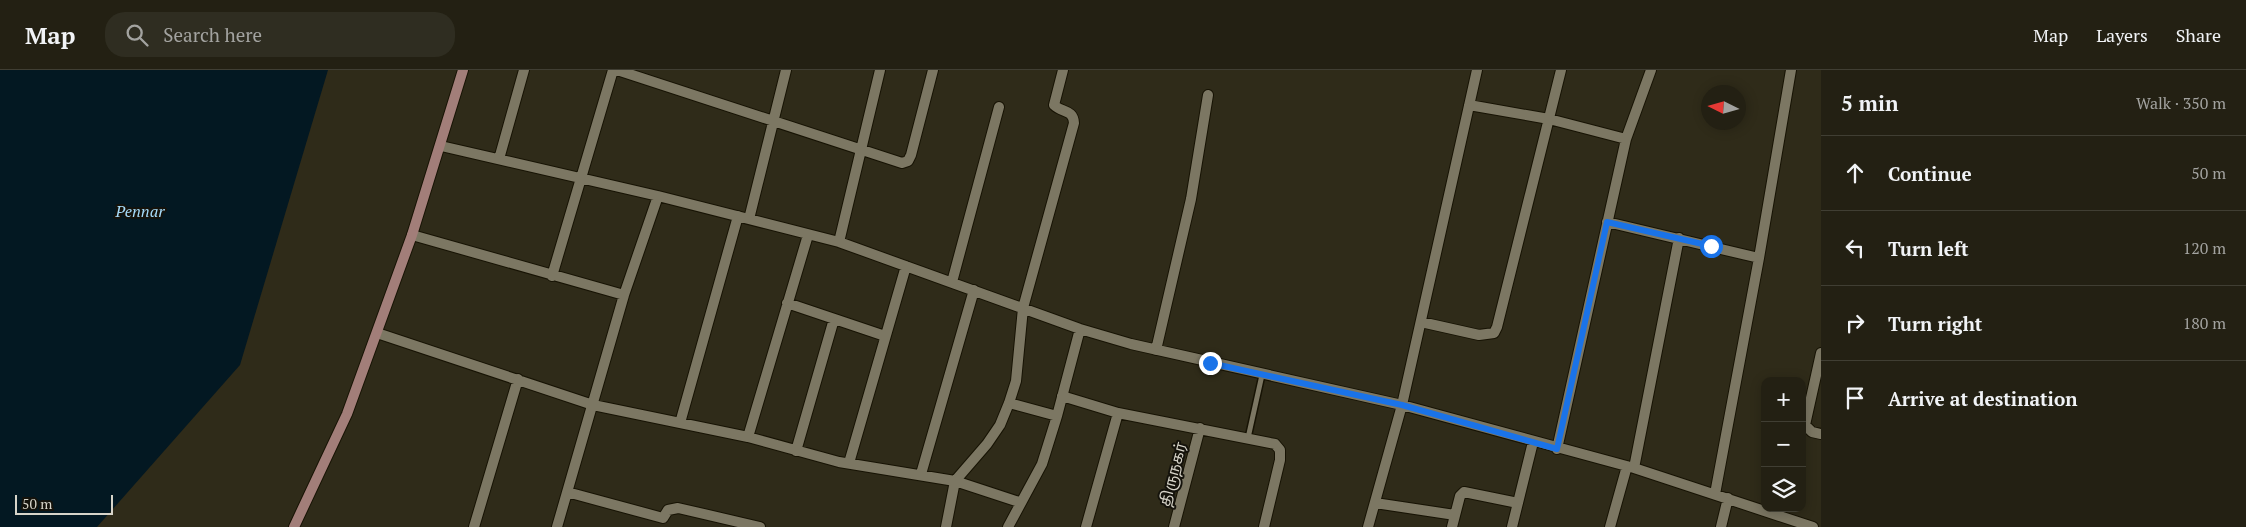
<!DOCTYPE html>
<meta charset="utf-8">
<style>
body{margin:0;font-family:"PT Serif","Noto Sans Tamil",serif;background:#2f2d21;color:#f1f3f6}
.controls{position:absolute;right:15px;bottom:15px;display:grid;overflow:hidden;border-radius:10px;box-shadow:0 2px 12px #0003}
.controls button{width:45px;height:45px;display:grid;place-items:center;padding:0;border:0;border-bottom:1px solid #403e33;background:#232013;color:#f1f3f6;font:25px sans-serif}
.compass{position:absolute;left:1701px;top:15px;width:45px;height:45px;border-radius:50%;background:#232013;box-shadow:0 2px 12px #0003;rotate:275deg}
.scale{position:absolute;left:15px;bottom:12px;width:98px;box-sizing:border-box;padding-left:5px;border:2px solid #d7d4c9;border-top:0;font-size:14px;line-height:18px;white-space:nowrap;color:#d7d4c9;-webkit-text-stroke:4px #15130c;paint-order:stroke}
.stop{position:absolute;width:15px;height:15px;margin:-11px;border:4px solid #1a73e8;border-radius:50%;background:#fff}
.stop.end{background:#1a73e8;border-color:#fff;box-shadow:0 1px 5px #0008}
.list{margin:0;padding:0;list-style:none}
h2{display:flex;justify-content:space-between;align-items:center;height:65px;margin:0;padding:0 20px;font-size:21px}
h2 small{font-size:16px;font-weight:400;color:#a3a3a0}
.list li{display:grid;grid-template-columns:32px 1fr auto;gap:15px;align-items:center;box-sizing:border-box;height:75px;padding:0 20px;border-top:1px solid #403e33}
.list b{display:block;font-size:19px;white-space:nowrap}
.list em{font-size:16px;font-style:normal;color:#a3a3a0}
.icon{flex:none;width:28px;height:28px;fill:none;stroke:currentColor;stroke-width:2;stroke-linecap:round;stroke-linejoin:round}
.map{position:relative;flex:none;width:1821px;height:457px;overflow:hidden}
header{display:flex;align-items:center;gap:30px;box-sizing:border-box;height:70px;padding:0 25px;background:#232013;border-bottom:1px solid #403e33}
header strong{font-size:24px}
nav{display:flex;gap:28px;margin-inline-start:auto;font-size:18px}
.search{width:350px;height:45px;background:#2f2d21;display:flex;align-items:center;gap:12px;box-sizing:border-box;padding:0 18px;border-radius:20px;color:#a3a3a0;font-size:19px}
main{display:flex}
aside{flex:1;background:#232013}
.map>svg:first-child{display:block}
.water{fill:#031822}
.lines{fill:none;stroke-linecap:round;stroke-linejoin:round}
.lane-casing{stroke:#171304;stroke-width:8}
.street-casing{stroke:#171304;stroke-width:12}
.secondary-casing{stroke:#171304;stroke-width:12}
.lane{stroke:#7c7763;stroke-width:5}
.street{stroke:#7c7763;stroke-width:10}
.secondary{stroke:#a27e79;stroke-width:10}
.route{stroke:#1a73e8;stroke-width:6}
.labels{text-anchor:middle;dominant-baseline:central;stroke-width:4;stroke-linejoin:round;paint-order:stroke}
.street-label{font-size:15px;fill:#d7d4c9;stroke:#15130c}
.water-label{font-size:16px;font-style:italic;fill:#a5dbfa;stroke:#15130c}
</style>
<header>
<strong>Map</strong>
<div class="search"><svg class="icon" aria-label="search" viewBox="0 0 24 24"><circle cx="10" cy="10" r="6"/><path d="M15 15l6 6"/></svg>Search here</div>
<nav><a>Map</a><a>Layers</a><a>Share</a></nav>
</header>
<main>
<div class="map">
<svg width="1821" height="457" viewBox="0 0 1821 457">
<rect width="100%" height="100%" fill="#2f2b19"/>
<path class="water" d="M0 0H328L240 295 97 457H0Z"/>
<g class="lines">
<defs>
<path id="lane" d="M1248 368 1262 305"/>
<path id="street" d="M617 0 902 93 908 91 911 85 933 0
M1469 35 1549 49 1626 69
M441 76 658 126 839 172 1080 259 1131 274 1402 335 1634 398 1813 457
M499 89 524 0
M749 149 786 0
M1607 152 1759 188
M412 165 624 225
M839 172 880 0
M552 206 613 0
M952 212 999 37
M787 233 885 266
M1421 252 1479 265 1494 263 1497 257 1561 0
M377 263 593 335 748 367 839 392 955 411 1019 432
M1156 280 1191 129 1208 25
M1821 283 1805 355 1812 362 1821 364
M1062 326 1118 343 1275 374 1280 380V390L1264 457
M1009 333 1057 346 1080 259
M680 353 738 146
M748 367 808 165
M1557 379 1626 69 1651 0
M796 381 834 249
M849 393 906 196
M1634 398 1679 168
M921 404 974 220
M567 422 663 448 668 440 678 438 760 457
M1715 424 1759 188 1791 0
M1375 433 1455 445
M474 457 518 309
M557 457 624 225 658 126
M946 457 955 411 987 374 1000 355 1009 333 1016 311 1023 238 1074 53C1073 39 1062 43 1054 35L1063 0
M1008 457 1042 394 1057 346
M1086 457 1118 343
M1174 457 1200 358
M1368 457 1402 335 1477 0
M1452 457 1460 426 1464 422 1518 433
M1512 457 1533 372
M1610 457 1627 396
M1721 457 1728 428"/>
<path id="secondary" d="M294 457 347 344 412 165 463 0"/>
</defs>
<use href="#lane" class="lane-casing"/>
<use href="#street" class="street-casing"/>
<use href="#secondary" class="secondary-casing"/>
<use href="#lane" class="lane"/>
<use href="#street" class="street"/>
<use href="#secondary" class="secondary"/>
</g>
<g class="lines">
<path class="route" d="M1210 293 1402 335 1557 379 1607 152 1711 176"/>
</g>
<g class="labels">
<g class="street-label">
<text transform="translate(1172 404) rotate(-75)">திருநகர்</text>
</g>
<g class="water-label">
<text x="140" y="141">Pennar</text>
</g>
</g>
</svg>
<div class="controls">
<button>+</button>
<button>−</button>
<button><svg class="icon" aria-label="layers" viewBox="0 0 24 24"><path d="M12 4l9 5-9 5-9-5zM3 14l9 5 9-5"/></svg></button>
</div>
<svg class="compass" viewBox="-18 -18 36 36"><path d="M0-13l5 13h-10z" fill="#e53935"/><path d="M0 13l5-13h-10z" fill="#a3a3a0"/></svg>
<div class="scale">50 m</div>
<div class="stop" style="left:1711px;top:176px"></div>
<div class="stop end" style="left:1210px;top:293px"></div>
</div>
<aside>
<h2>5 min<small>Walk · 350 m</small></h2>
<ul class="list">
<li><svg class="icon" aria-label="ahead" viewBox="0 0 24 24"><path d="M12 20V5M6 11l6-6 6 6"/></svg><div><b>Continue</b></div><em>50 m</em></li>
<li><svg class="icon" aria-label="left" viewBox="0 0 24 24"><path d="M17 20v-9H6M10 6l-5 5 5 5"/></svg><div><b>Turn left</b></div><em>120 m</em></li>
<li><svg class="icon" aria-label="right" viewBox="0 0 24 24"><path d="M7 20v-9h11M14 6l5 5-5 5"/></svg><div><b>Turn right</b></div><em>180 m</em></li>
<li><svg class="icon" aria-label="arrive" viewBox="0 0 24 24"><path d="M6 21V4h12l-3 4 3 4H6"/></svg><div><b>Arrive at destination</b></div></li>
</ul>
</aside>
</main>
